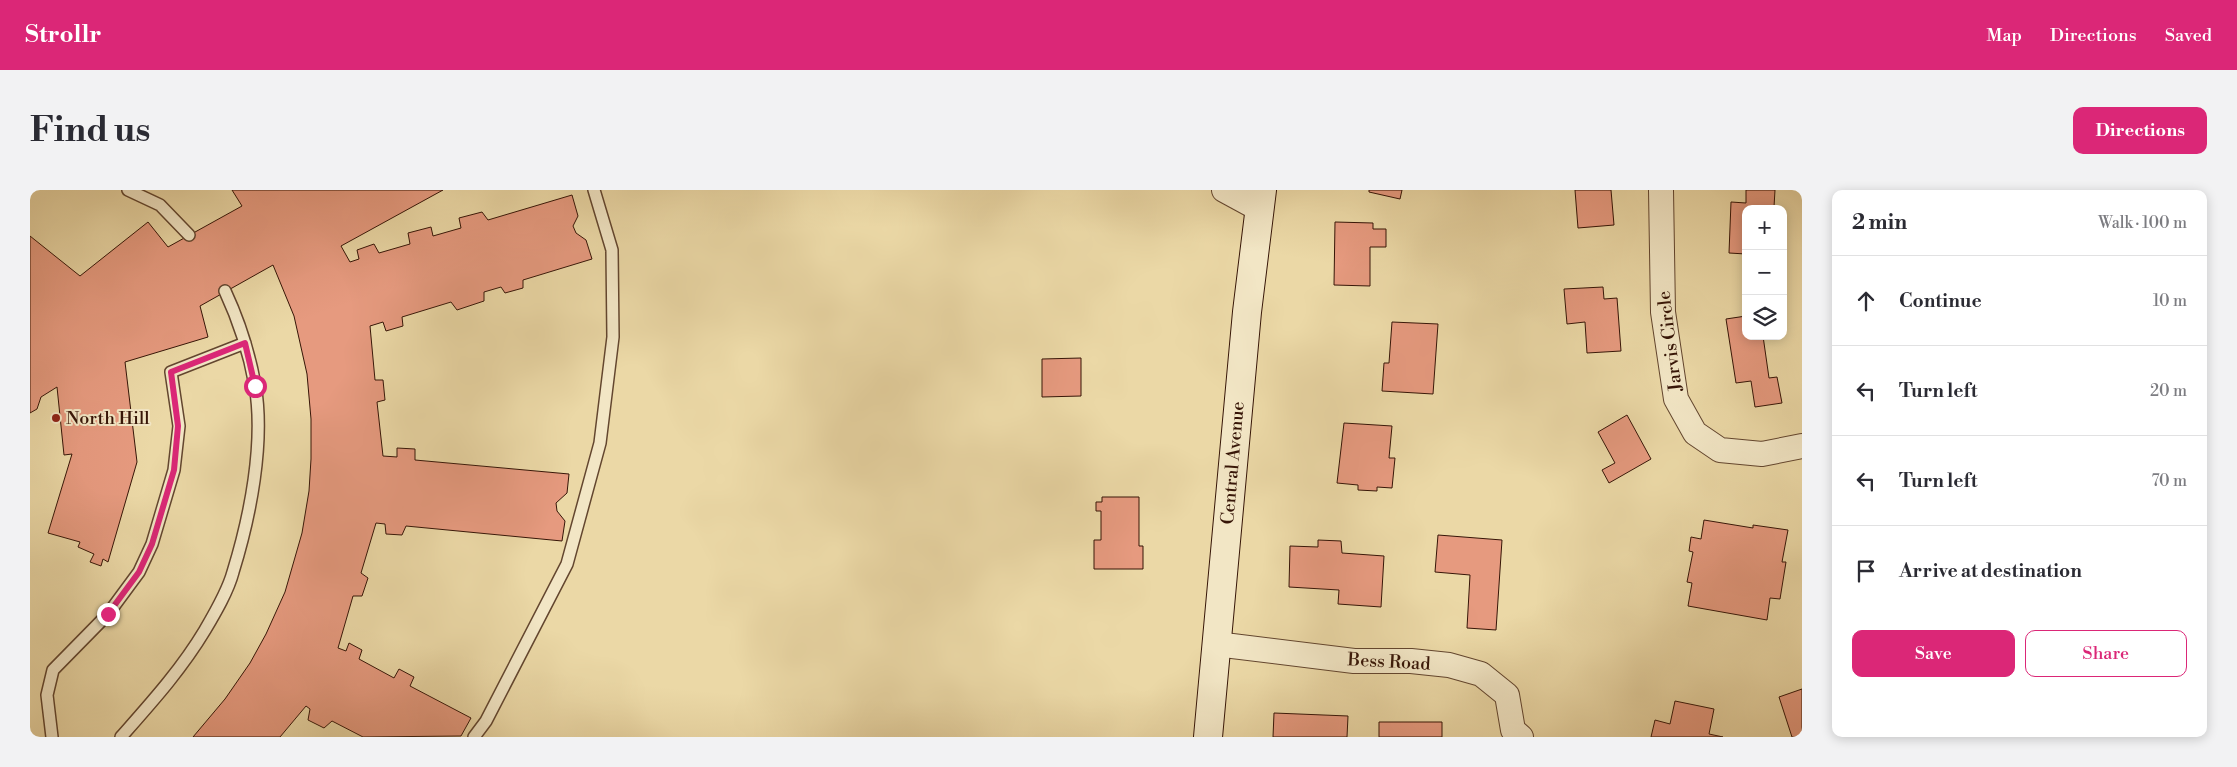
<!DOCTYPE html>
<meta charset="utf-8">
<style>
body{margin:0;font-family:"Libre Bodoni",serif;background:#f2f2f3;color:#2b2b33}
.controls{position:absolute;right:15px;top:15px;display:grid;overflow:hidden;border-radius:10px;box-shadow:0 2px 12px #0003}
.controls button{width:45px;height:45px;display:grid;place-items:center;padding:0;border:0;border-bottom:1px solid #e1e1e2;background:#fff;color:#2b2b33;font:25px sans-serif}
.stop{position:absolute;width:15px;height:15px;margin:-11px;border:4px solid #db2777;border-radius:50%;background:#fff}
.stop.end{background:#db2777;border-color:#fff;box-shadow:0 1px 5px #0008}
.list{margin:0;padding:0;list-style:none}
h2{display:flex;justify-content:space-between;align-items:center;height:65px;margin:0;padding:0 20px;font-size:21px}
h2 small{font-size:16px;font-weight:400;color:#7c7c81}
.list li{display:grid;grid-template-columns:32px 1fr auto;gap:15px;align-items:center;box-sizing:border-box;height:90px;padding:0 20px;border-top:1px solid #e1e1e2}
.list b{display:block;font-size:19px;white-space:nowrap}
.list em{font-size:16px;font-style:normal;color:#7c7c81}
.actions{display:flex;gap:10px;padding:15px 20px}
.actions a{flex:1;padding:11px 0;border:1px solid #db2777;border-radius:10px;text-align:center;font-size:18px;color:#db2777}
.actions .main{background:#db2777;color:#fff}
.icon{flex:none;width:28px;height:28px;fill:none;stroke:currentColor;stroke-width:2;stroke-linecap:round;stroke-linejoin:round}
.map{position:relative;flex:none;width:1772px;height:547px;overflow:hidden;border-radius:10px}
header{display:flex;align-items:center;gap:30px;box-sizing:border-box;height:70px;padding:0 25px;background:#db2777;color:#fff}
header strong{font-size:24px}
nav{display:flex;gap:28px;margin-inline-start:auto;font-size:18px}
.intro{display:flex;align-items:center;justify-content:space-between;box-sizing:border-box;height:120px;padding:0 30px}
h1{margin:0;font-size:35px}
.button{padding:12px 22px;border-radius:10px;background:#db2777;color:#fff;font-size:18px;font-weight:700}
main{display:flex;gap:30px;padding:0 30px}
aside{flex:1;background:#fff;border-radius:10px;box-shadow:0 2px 12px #0003}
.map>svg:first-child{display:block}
.building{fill:#e69a7f;stroke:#361507}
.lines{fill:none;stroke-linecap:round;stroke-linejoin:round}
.lane-casing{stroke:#63462f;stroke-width:14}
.street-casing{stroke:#63462f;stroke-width:26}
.secondary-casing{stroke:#361507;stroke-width:30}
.lane{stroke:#f2e6c5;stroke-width:11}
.street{stroke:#f2e6c5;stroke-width:24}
.secondary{stroke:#f2e6c5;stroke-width:28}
.route{stroke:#db2777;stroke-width:6}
.poi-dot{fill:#8f2418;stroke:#f2e6c5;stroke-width:2}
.labels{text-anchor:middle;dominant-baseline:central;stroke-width:4;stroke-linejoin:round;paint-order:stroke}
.street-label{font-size:18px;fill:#361507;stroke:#f2e6c5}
.poi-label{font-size:18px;fill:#361507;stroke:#f2e6c5;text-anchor:start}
</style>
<header>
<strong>Strollr</strong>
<nav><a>Map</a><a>Directions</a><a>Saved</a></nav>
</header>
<div class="intro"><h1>Find us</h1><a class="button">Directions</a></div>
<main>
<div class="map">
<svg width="1772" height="547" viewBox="0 0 1772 547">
<rect width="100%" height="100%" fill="#ebd8a6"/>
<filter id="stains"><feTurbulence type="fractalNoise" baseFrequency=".004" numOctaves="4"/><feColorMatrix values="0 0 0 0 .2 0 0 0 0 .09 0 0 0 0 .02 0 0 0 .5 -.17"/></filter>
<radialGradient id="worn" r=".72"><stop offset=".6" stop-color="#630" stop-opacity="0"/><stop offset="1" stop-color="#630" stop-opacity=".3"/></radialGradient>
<path class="building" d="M202 0H413L311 56 320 72 329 69 327 60 344 54 349 63 380 54 378 43 401 37 403 46 431 38 429 28 452 22 458 30 542 5 548 26 543 36 546 43 556 50 562 69 493 90V98L475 103 471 97 454 102V111L427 120 421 112 372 127 373 136 356 141 353 132 340 136 345 190H353L355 210 347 212 353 266 367 267V258L385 259V270L539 284 537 303 526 313 527 321 535 331 532 351 376 336 372 345 356 344 355 334 346 333 331 383 338 388 332 406H323L308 458 316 461 319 453 332 460 329 469 364 488 369 479 384 487 380 496 441 528 431 546 333 547 302 531 294 538 278 530 280 519 276 516 250 547H163L195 509 220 473 236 444 255 402 272 343 279 301 281 269V229L277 184 264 126 243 75 170 116 178 147 95 172 107 272 78 372 73 369 71 376 60 372 64 364 48 357 50 352 18 343 42 264 34 265 27 197 11 207 7 219 0 223V46L50 86 118 32 138 57 212 16Z
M1339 0H1372L1370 9 1339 2Z
M1545 0H1581L1584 35 1548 38Z
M1716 0H1745L1744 17 1716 19V64L1699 63 1701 12 1716 13Z
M1305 32 1343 33V39H1356V57H1340V96L1304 95Z
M1573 97 1574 109 1587 108 1591 161 1557 163 1555 132 1537 134 1534 99Z
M1716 126V146H1733L1739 188 1747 187 1752 213 1725 217 1721 191 1706 193 1696 129Z
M1362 132 1408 134 1403 204 1352 201 1354 173H1359Z
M1051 168V206L1012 207V169Z
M1597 225 1621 269 1579 293 1572 280 1585 273 1568 242Z
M1314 233 1362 236 1359 268H1365L1362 298 1347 297V301L1328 300V295L1307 293Z
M1072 307H1109V356H1113V379H1064V350H1071V321H1066V312H1072Z
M1674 330 1723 338V335L1758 340 1752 372H1756L1750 409 1740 408 1737 430 1658 416 1662 393 1657 392 1663 362 1659 361 1661 347 1671 349Z
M1408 345 1472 350 1466 440 1437 438 1440 385 1405 382Z
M1288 350 1311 351 1312 363 1354 366 1351 417 1308 414 1309 400 1259 397 1260 356 1288 357Z
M1772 499V547H1762L1749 507Z
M1645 511 1684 519 1679 544 1693 547H1621L1625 530 1640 534Z
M1244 523 1318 526 1317 547H1243Z
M1349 532H1412V547H1349Z"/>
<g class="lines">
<defs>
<path id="lane" d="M98 0 130 15 159 45
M22 547 17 505 23 480 78 424 109 382 122 354 144 280 149 236 141 182 215 153
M91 547C121 513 151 480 175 440 185 423 198 401 203 382 220 327 235 253 225 195 219 162 209 131 195 101
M444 547 456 531 537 374 570 253 583 147 582 60 564 0"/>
<path id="street" d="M1194 0 1229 19
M1631 0 1633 122 1646 209 1665 243 1690 260 1732 264 1772 256
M1186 454 1324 471H1381L1419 475 1451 484 1477 505 1483 540 1491 547"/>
<path id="secondary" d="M1178 547 1217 122 1232 0"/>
</defs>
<use href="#lane" class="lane-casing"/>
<use href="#street" class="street-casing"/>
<use href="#secondary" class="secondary-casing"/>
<use href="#lane" class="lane"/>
<use href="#street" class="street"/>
<use href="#secondary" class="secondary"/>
</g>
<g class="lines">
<path class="route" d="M78 424 109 382 122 354 144 280 148 236 141 182 215 153 225 196"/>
</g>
<circle class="poi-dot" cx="26" cy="228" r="5"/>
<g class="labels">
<g class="street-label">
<text transform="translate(1640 151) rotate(-97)">Jarvis Circle</text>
<text transform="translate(1203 273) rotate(-85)">Central Avenue</text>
<text transform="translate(1359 472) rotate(3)">Bess Road</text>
</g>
<g class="poi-label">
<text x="36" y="228">North Hill</text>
</g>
</g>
<rect width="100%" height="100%" filter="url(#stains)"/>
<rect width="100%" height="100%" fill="url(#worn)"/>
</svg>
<div class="controls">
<button>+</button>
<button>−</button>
<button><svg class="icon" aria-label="layers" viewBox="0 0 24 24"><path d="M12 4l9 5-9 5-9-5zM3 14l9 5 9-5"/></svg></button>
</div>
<div class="stop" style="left:225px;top:196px"></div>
<div class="stop end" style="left:78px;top:424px"></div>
</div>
<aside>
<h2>2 min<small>Walk · 100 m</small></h2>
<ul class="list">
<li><svg class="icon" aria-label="ahead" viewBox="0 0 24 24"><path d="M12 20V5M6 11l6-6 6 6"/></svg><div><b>Continue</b></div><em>10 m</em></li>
<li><svg class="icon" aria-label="left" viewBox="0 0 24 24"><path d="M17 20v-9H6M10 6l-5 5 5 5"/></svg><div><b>Turn left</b></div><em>20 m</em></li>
<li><svg class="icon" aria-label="left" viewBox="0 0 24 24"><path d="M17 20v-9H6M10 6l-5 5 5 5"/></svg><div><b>Turn left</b></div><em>70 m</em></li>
<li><svg class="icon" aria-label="arrive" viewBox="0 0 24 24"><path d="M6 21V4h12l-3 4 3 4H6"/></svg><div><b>Arrive at destination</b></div></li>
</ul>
<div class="actions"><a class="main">Save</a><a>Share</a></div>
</aside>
</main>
